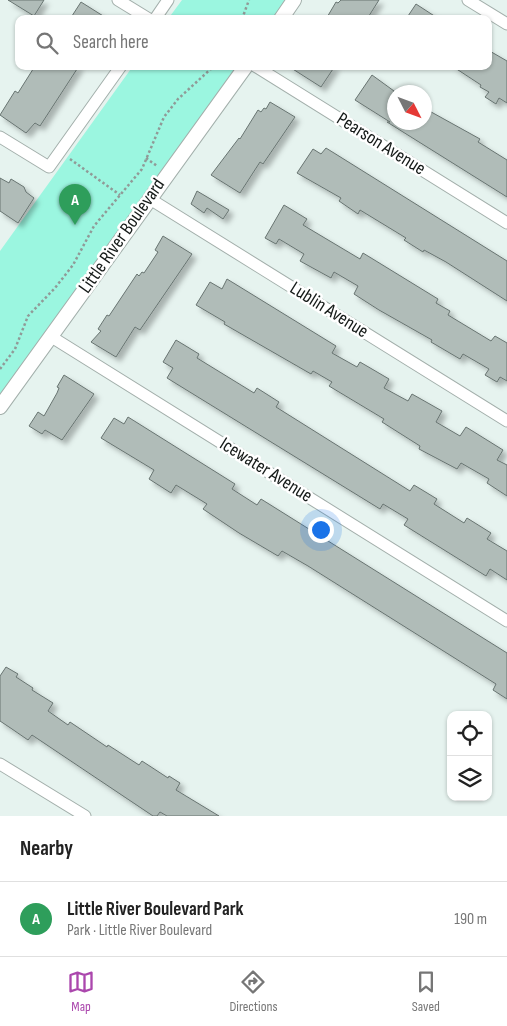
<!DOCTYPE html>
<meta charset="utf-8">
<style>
body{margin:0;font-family:"Sofia Sans Condensed",sans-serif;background:#f6f6f6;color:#222}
.controls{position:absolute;right:15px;bottom:15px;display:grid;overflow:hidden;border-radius:10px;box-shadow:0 1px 4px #0004}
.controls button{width:45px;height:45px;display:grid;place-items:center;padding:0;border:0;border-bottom:1px solid #e0e0e0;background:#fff;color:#222;font:25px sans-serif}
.compass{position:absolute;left:387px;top:85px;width:45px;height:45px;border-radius:50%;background:#fff;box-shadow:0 1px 4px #0004;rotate:132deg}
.you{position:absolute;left:320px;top:529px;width:18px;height:18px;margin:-12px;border:4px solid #fff;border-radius:50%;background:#1a73e8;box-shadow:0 0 0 8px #1a73e833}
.badge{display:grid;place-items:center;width:32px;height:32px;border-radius:50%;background:#ab47ad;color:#fff;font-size:16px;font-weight:700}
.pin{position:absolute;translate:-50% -41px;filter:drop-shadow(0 1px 2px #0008)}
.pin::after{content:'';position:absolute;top:26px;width:18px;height:15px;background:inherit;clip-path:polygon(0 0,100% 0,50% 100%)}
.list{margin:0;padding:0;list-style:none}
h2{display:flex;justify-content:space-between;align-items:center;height:65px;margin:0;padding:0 20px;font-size:21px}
h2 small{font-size:16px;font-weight:400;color:#767676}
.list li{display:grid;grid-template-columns:32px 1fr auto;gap:15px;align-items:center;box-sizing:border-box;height:75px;padding:0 20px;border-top:1px solid #e0e0e0}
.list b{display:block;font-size:19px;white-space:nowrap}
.list p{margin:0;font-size:16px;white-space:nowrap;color:#767676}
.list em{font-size:16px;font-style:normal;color:#767676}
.icon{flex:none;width:28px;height:28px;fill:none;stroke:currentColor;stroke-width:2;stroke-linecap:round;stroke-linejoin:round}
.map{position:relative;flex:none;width:507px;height:816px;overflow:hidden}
.search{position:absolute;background:#fff;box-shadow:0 1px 4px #0004;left:15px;right:15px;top:15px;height:55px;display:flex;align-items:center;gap:12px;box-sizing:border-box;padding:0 18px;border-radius:10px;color:#767676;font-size:19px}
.sheet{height:140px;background:#fff}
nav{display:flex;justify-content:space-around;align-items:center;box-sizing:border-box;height:70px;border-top:1px solid #e0e0e0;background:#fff;font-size:14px;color:#767676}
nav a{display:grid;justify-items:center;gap:2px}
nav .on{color:#ab47ad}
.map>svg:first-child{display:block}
.green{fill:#9bf6e0}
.building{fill:#b0bcb8;stroke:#687471;filter:url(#shadow)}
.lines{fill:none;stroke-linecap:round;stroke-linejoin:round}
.minor-casing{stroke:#a3afab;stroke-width:13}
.tertiary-casing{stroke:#a3afab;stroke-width:16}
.path{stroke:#909a97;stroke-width:2.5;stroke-dasharray:2.5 2.5;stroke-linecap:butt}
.minor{stroke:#fff;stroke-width:11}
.tertiary{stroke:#fff;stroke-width:14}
.labels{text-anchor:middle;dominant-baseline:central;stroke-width:5;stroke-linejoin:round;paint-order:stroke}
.street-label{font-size:19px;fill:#151a18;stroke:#fff}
</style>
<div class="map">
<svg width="507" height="816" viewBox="0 0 507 816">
<defs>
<filter id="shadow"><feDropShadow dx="4.5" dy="4.5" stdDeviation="2.5" flood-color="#0004"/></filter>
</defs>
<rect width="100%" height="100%" fill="#e6f3ef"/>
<path class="green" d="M182 0H294L281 19H168Z
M133 66H246L0 407V251Z"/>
<path class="building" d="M8 0H44L34 16Z
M341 0H379L367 19H326L336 2 338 3Z
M81 2 108 19H70Z
M416 4 439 19H406Z
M488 50 507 61V103L499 98 496 104 485 97 489 92 480 87 481 85 452 66H488Z
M35 66H79L40 126 35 123 26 133 0 115 15 91 18 93Z
M288 66H335L321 87Z
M372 75 394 91V122H424V108L480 139 478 142 507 160V197L387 122H390L355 100Z
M270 102 295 117 263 164 260 162 240 193 211 175 239 138 240 139 258 110 261 112 264 108 266 109Z
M326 148 507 261V301L446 262 424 250 423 252 404 240 406 238 360 210 358 214 339 201 341 198 297 173 313 149 321 154Z
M0 178 9 183 11 179 24 187 26 192 34 198 18 223 0 211Z
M197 191 229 210 223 219 207 208 204 213 191 204Z
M284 205 307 219 303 225 360 259 363 253 438 299 436 303 450 311 448 315 491 341 495 336 507 343V381L500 377 497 382 485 375 489 369 463 354 460 359 431 342 432 340 379 310 354 294 358 286 334 272 331 278 300 261 304 254 279 239 276 244 265 238Z
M163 236 192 254 140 330 135 327 116 357 91 342 101 331 98 329 107 315 109 316 137 274 139 276 142 272 144 273 158 252 155 250Z
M227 279 336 346 332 353 357 367 360 362 389 379 384 388 408 401 412 394 442 411 436 422 460 436 466 427 503 450 497 460 507 465V496L487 483 489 479 461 463 457 469 419 449 420 446 382 422 384 419 329 386 332 382 313 371 311 374 224 324 225 322 196 305 210 282 222 289Z
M176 340 199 354 197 358 254 393 257 388 279 402 276 407 410 491 414 485 437 499 434 504 464 523 467 518 491 533 487 539 507 551V580L490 569 486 576 404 525 408 519 383 504 380 509 167 378 173 368 163 362Z
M64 375 94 394 62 440 45 430 42 434 29 426 38 412 44 416 57 393 59 388 57 387Z
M128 417 235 484 232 489 257 505 261 499 507 653V699L493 690 496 684 308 566 282 551 278 556 239 533 203 509 207 504 176 485 171 493 149 479 154 470 101 438 114 418 124 424Z
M6 667 18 674 16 677 33 688 32 690 53 703 48 711 68 725 70 722 107 747 108 745 139 765 142 761 168 778 169 776 180 783 176 790 219 816H167L160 812 157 816H153L32 735 28 740 12 729 0 721V676Z"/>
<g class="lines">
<defs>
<path id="minor" d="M118 0 149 19
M468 0 507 24
M155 19 168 0
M255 66 507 223
M0 137 49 167 121 66
M150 199 507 421
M50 336 507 621
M0 764 85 816"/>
<path id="tertiary" d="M281 19 294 0
M0 407 246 66"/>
</defs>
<use href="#minor" class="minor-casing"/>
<use href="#tertiary" class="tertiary-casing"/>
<path class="path" d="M242 19 249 0
M146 158 157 166
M70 159 120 195
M0 369 15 349 28 316 55 288 73 265 94 226 142 169 164 117 178 99 214 66"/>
<use href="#minor" class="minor"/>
<use href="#tertiary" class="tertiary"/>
</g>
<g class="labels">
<g class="street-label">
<text transform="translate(381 144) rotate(32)">Pearson Avenue</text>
<text transform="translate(122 236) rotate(-55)">Little River Boulevard</text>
<text transform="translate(329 310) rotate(32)">Lublin Avenue</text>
<text transform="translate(266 470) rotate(32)">Icewater Avenue</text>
</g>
</g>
</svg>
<div class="controls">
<button><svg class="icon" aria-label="locate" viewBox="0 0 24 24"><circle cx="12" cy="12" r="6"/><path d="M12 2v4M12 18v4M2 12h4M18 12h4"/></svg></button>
<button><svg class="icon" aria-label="layers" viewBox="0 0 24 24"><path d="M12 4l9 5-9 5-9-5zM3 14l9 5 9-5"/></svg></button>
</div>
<svg class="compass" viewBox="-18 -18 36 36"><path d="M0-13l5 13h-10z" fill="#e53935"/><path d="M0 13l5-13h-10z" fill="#767676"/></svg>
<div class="you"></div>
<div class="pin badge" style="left:75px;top:225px;background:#2e9e5b">A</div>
<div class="search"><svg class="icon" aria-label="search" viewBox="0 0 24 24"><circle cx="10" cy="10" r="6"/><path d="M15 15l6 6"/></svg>Search here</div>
</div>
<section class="sheet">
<h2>Nearby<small></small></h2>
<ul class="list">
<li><span class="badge" style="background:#2e9e5b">A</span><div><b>Little River Boulevard Park</b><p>Park · Little River Boulevard</p></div><em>190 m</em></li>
</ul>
</section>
<nav>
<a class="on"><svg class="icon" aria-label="map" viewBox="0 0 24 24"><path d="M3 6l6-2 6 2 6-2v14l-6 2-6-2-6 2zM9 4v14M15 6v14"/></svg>Map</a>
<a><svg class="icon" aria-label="directions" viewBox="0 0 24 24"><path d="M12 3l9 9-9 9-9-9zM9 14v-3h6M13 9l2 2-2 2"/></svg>Directions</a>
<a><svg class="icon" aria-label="saved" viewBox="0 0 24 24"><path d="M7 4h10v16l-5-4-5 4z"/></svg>Saved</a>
</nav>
